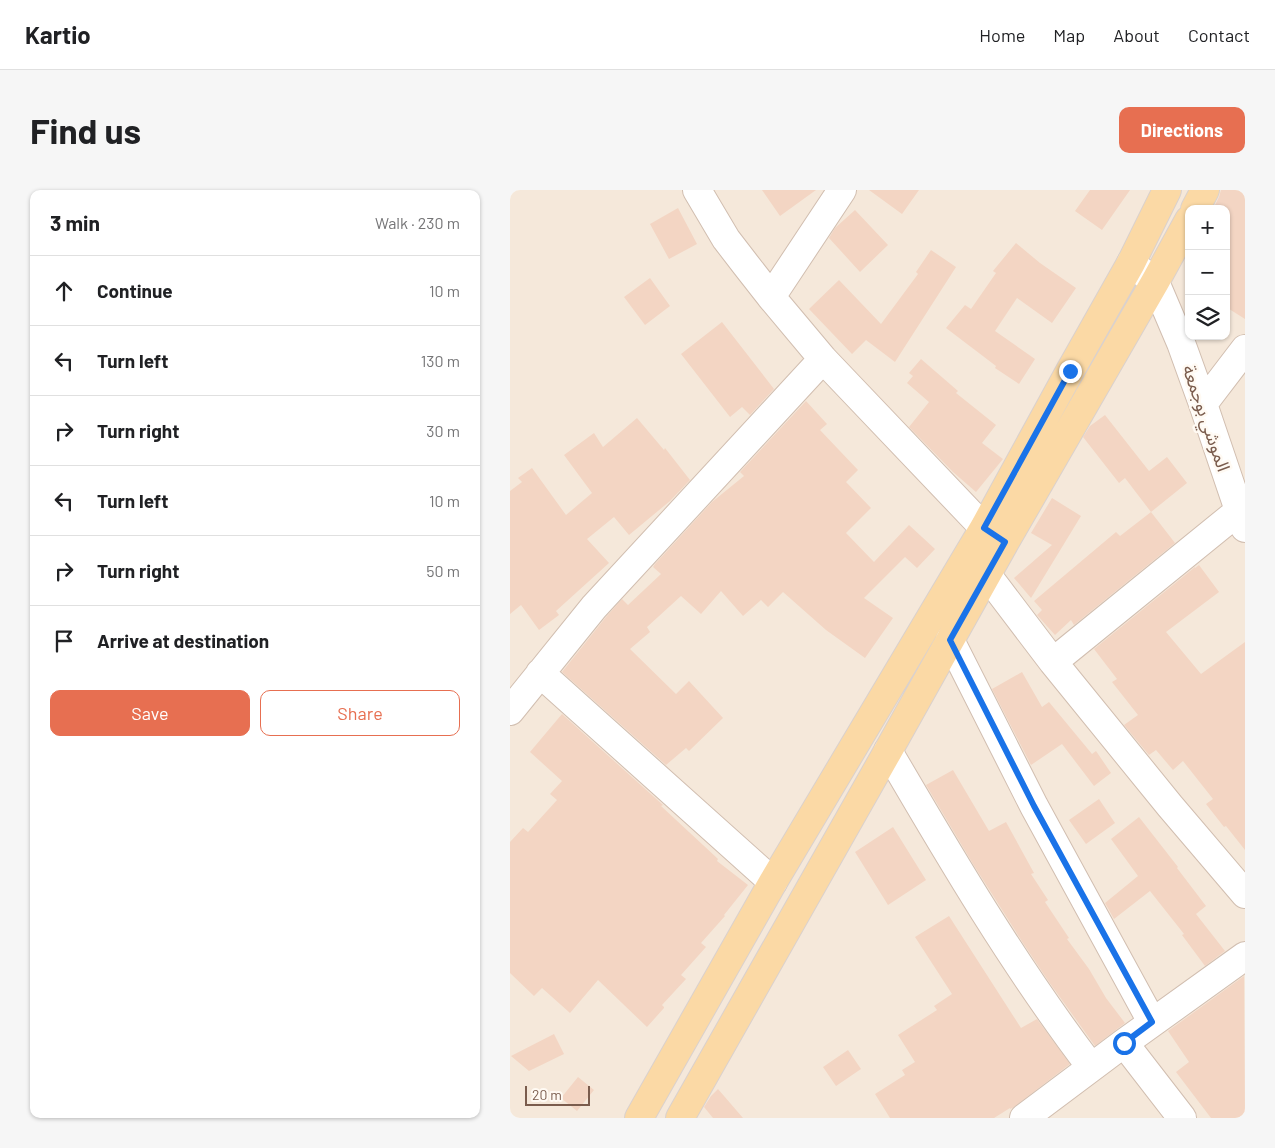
<!DOCTYPE html>
<meta charset="utf-8">
<style>
body{margin:0;font-family:Barlow,"Noto Sans Arabic",sans-serif;background:#f6f6f6;color:#202124}
.controls{position:absolute;right:15px;top:15px;display:grid;overflow:hidden;border-radius:10px;box-shadow:0 1px 4px #0004}
.controls button{width:45px;height:45px;display:grid;place-items:center;padding:0;border:0;border-bottom:1px solid #e0e0e0;background:#fff;color:#202124;font:25px sans-serif}
.scale{position:absolute;left:15px;bottom:12px;width:65px;box-sizing:border-box;padding-left:5px;border:2px solid #7a5c4d;border-top:0;font-size:14px;line-height:18px;white-space:nowrap;color:#7a5c4d;-webkit-text-stroke:4px #fffaf3;paint-order:stroke}
.stop{position:absolute;width:15px;height:15px;margin:-11px;border:4px solid #1a73e8;border-radius:50%;background:#fff}
.stop.end{background:#1a73e8;border-color:#fff;box-shadow:0 1px 5px #0008}
.list{margin:0;padding:0;list-style:none}
h2{display:flex;justify-content:space-between;align-items:center;height:65px;margin:0;padding:0 20px;font-size:21px}
h2 small{font-size:16px;font-weight:400;color:#757577}
.list li{display:grid;grid-template-columns:32px 1fr auto;gap:15px;align-items:center;box-sizing:border-box;height:70px;padding:0 20px;border-top:1px solid #e0e0e0}
.list b{display:block;font-size:19px;white-space:nowrap}
.list em{font-size:16px;font-style:normal;color:#757577}
.actions{display:flex;gap:10px;padding:15px 20px}
.actions a{flex:1;padding:11px 0;border:1px solid #e76f51;border-radius:10px;text-align:center;font-size:18px;color:#e76f51}
.actions .main{background:#e76f51;color:#fff}
.icon{flex:none;width:28px;height:28px;fill:none;stroke:currentColor;stroke-width:2;stroke-linecap:round;stroke-linejoin:round}
.map{position:relative;flex:none;width:735px;height:928px;overflow:hidden;border-radius:10px}
header{display:flex;align-items:center;gap:30px;box-sizing:border-box;height:70px;padding:0 25px;background:#fff;border-bottom:1px solid #e0e0e0}
header strong{font-size:24px}
nav{display:flex;gap:28px;margin-inline-start:auto;font-size:18px}
.intro{display:flex;align-items:center;justify-content:space-between;box-sizing:border-box;height:120px;padding:0 30px}
h1{margin:0;font-size:35px}
.button{padding:12px 22px;border-radius:10px;background:#e76f51;color:#fff;font-size:18px;font-weight:700}
main{display:flex;gap:30px;padding:0 30px}
aside{flex:1;background:#fff;border-radius:10px;box-shadow:0 1px 4px #0004}
.map>svg:first-child{display:block}
.residential{fill:#f5e8da;fill-rule:evenodd}
.building{fill:#f3d5c3}
.lines{fill:none;stroke-linecap:round;stroke-linejoin:round}
.minor-casing{stroke:#d1beb0;stroke-width:30}
.major-casing{stroke:#dad1cd;stroke-width:30}
.minor{stroke:#fff;stroke-width:28}
.major{stroke:#fbd9a5;stroke-width:28}
.route{stroke:#1a73e8;stroke-width:6}
.labels{text-anchor:middle;dominant-baseline:central;stroke-width:5;stroke-linejoin:round;paint-order:stroke}
.street-label{font-size:18px;fill:#7a5c4d;stroke:#fffaf3}
</style>
<header>
<strong>Kartio</strong>
<nav><a>Home</a><a>Map</a><a>About</a><a>Contact</a></nav>
</header>
<div class="intro"><h1>Find us</h1><a class="button">Directions</a></div>
<main>
<aside>
<h2>3 min<small>Walk · 230 m</small></h2>
<ul class="list">
<li><svg class="icon" aria-label="ahead" viewBox="0 0 24 24"><path d="M12 20V5M6 11l6-6 6 6"/></svg><div><b>Continue</b></div><em>10 m</em></li>
<li><svg class="icon" aria-label="left" viewBox="0 0 24 24"><path d="M17 20v-9H6M10 6l-5 5 5 5"/></svg><div><b>Turn left</b></div><em>130 m</em></li>
<li><svg class="icon" aria-label="right" viewBox="0 0 24 24"><path d="M7 20v-9h11M14 6l5 5-5 5"/></svg><div><b>Turn right</b></div><em>30 m</em></li>
<li><svg class="icon" aria-label="left" viewBox="0 0 24 24"><path d="M17 20v-9H6M10 6l-5 5 5 5"/></svg><div><b>Turn left</b></div><em>10 m</em></li>
<li><svg class="icon" aria-label="right" viewBox="0 0 24 24"><path d="M7 20v-9h11M14 6l5 5-5 5"/></svg><div><b>Turn right</b></div><em>50 m</em></li>
<li><svg class="icon" aria-label="arrive" viewBox="0 0 24 24"><path d="M6 21V4h12l-3 4 3 4H6"/></svg><div><b>Arrive at destination</b></div></li>
</ul>
<div class="actions"><a class="main">Save</a><a>Share</a></div>
</aside>
<div class="map">
<svg width="735" height="928" viewBox="0 0 735 928">
<rect width="100%" height="100%" fill="#fdf6ec"/>
<path class="residential" d="M0 0H735V928H0ZM679 19H716V146H679Z"/>
<path class="building" d="M252 0H306L270 26Z
M359 0H409L392 24Z
M580 0H620L592 40 565 21Z
M711 0H735V129L716 117V19H703L709 7Z
M168 18 187 54 159 69 140 34Z
M345 20 378 55 350 82 319 48 325 38Z
M506 53 530 73 566 98 542 133 507 108 485 141 525 169 509 194 485 178 486 176 436 138 455 115 461 119 486 83 483 81Z
M421 60 446 77 385 172 356 150 342 164 299 119 329 90 371 134 408 84 406 82Z
M140 88 160 116 135 135 114 107Z
M212 132 264 199 240 225 232 217 220 227 171 164Z
M411 169 448 201 446 203 486 235 472 253 493 269 466 302 443 282 399 237 419 212 397 193 403 186 399 183Z
M296 211 317 234 310 240 348 280 336 292 361 318 336 343 364 372 399 335 425 359 407 378 395 367 354 408 383 428 355 468 316 440 273 402 258 417 251 410 233 426 211 401 191 424 171 406 137 437 140 442 120 459 166 504 179 491 213 528 179 561 176 558 156 575 52 482 96 427 112 409 118 415 151 384 143 377 145 374 202 312 234 286 230 282Z
M595 225 639 281 657 267 677 293 641 322 615 288 609 293 573 247 580 236Z
M127 228 154 260 155 258 180 290 160 311 119 345 104 327 77 349 99 373 46 421 49 425 29 440 11 415 0 424V301L12 292 8 288 22 278 56 325 82 303 54 265 84 243 93 257Z
M542 308 571 326 521 408 504 388 542 355 521 343Z
M641 322 665 353 564 435 561 430 545 445 527 425 532 420 524 411 606 342 610 346Z
M689 375 709 402 656 442 691 484 735 452V660L716 636 714 637 696 614 703 609 673 571 663 580 646 560 639 565 614 535 628 525 602 492 607 489 584 459 685 377V378Z
M512 482 532 517 539 512 582 564 586 561 601 583 584 596 552 554 521 575 482 499Z
M52 524 153 615 151 616 207 668 208 669 207 671 238 695 214 725 215 726 191 753 196 757 171 785 176 789 152 815 154 817V818L137 837 88 790 60 823 32 798 24 806 0 783V652L13 638 18 642 47 610 40 604 52 591 20 562Z
M443 580 479 641 496 632 524 683 521 684 538 710 535 712 559 748 557 749 579 779 596 808 615 833 585 856 539 792 513 753 463 674 416 595Z
M589 609 605 633 576 654 559 630Z
M629 627 668 677 667 678 696 716 686 724 715 761 695 776 672 745 674 744 640 701 604 729 595 713 628 686 601 649Z
M383 637 416 690 378 715 345 662Z
M439 726 511 838 527 829 560 874 504 917 500 919V918L484 928H380L365 904 395 885 392 880 405 872 388 845 427 820 424 816 442 804 405 747Z
M734 786 735 928H701L666 882 679 872 658 841Z
M44 844 54 864 19 881 1 866Z
M338 860 351 879 326 896 313 877Z
M68 887 84 900 67 921 51 908Z
M208 899 233 928H203L194 917 201 906Z"/>
<g class="lines">
<defs>
<path id="minor" d="M187 0 216 49 236 75 261 107 313 169 474 338 494 351
M621 73 645 92 671 153 693 214 735 338
M261 107 332 0
M693 214 735 159
M477 385 543 472 660 616 735 704
M440 450 524 616 642 832
M543 472 735 316
M30 483 263 692
M0 521 84 417 313 169
M378 561C441 669 505 777 581 877
M614 853 672 928
M514 928 614 853 735 766"/>
<path id="major" d="M685 19 695 0
M129 928 263 692 474 338 560 181 621 73 657 0
M170 928 378 561 495 352 645 92 679 30"/>
</defs>
<use href="#minor" class="minor-casing"/>
<use href="#major" class="major-casing"/>
<use href="#minor" class="minor"/>
<use href="#major" class="major"/>
</g>
<g class="lines">
<path class="route" d="M560 181 474 338 495 352 440 450 524 616 642 832 614 853"/>
</g>
<g class="labels">
<g class="street-label">
<text transform="translate(697 228) rotate(71)">الموشي بوجمعة</text>
</g>
</g>
</svg>
<div class="controls">
<button>+</button>
<button>−</button>
<button><svg class="icon" aria-label="layers" viewBox="0 0 24 24"><path d="M12 4l9 5-9 5-9-5zM3 14l9 5 9-5"/></svg></button>
</div>
<div class="scale">20 m</div>
<div class="stop" style="left:614px;top:853px"></div>
<div class="stop end" style="left:560px;top:181px"></div>
</div>
</main>
